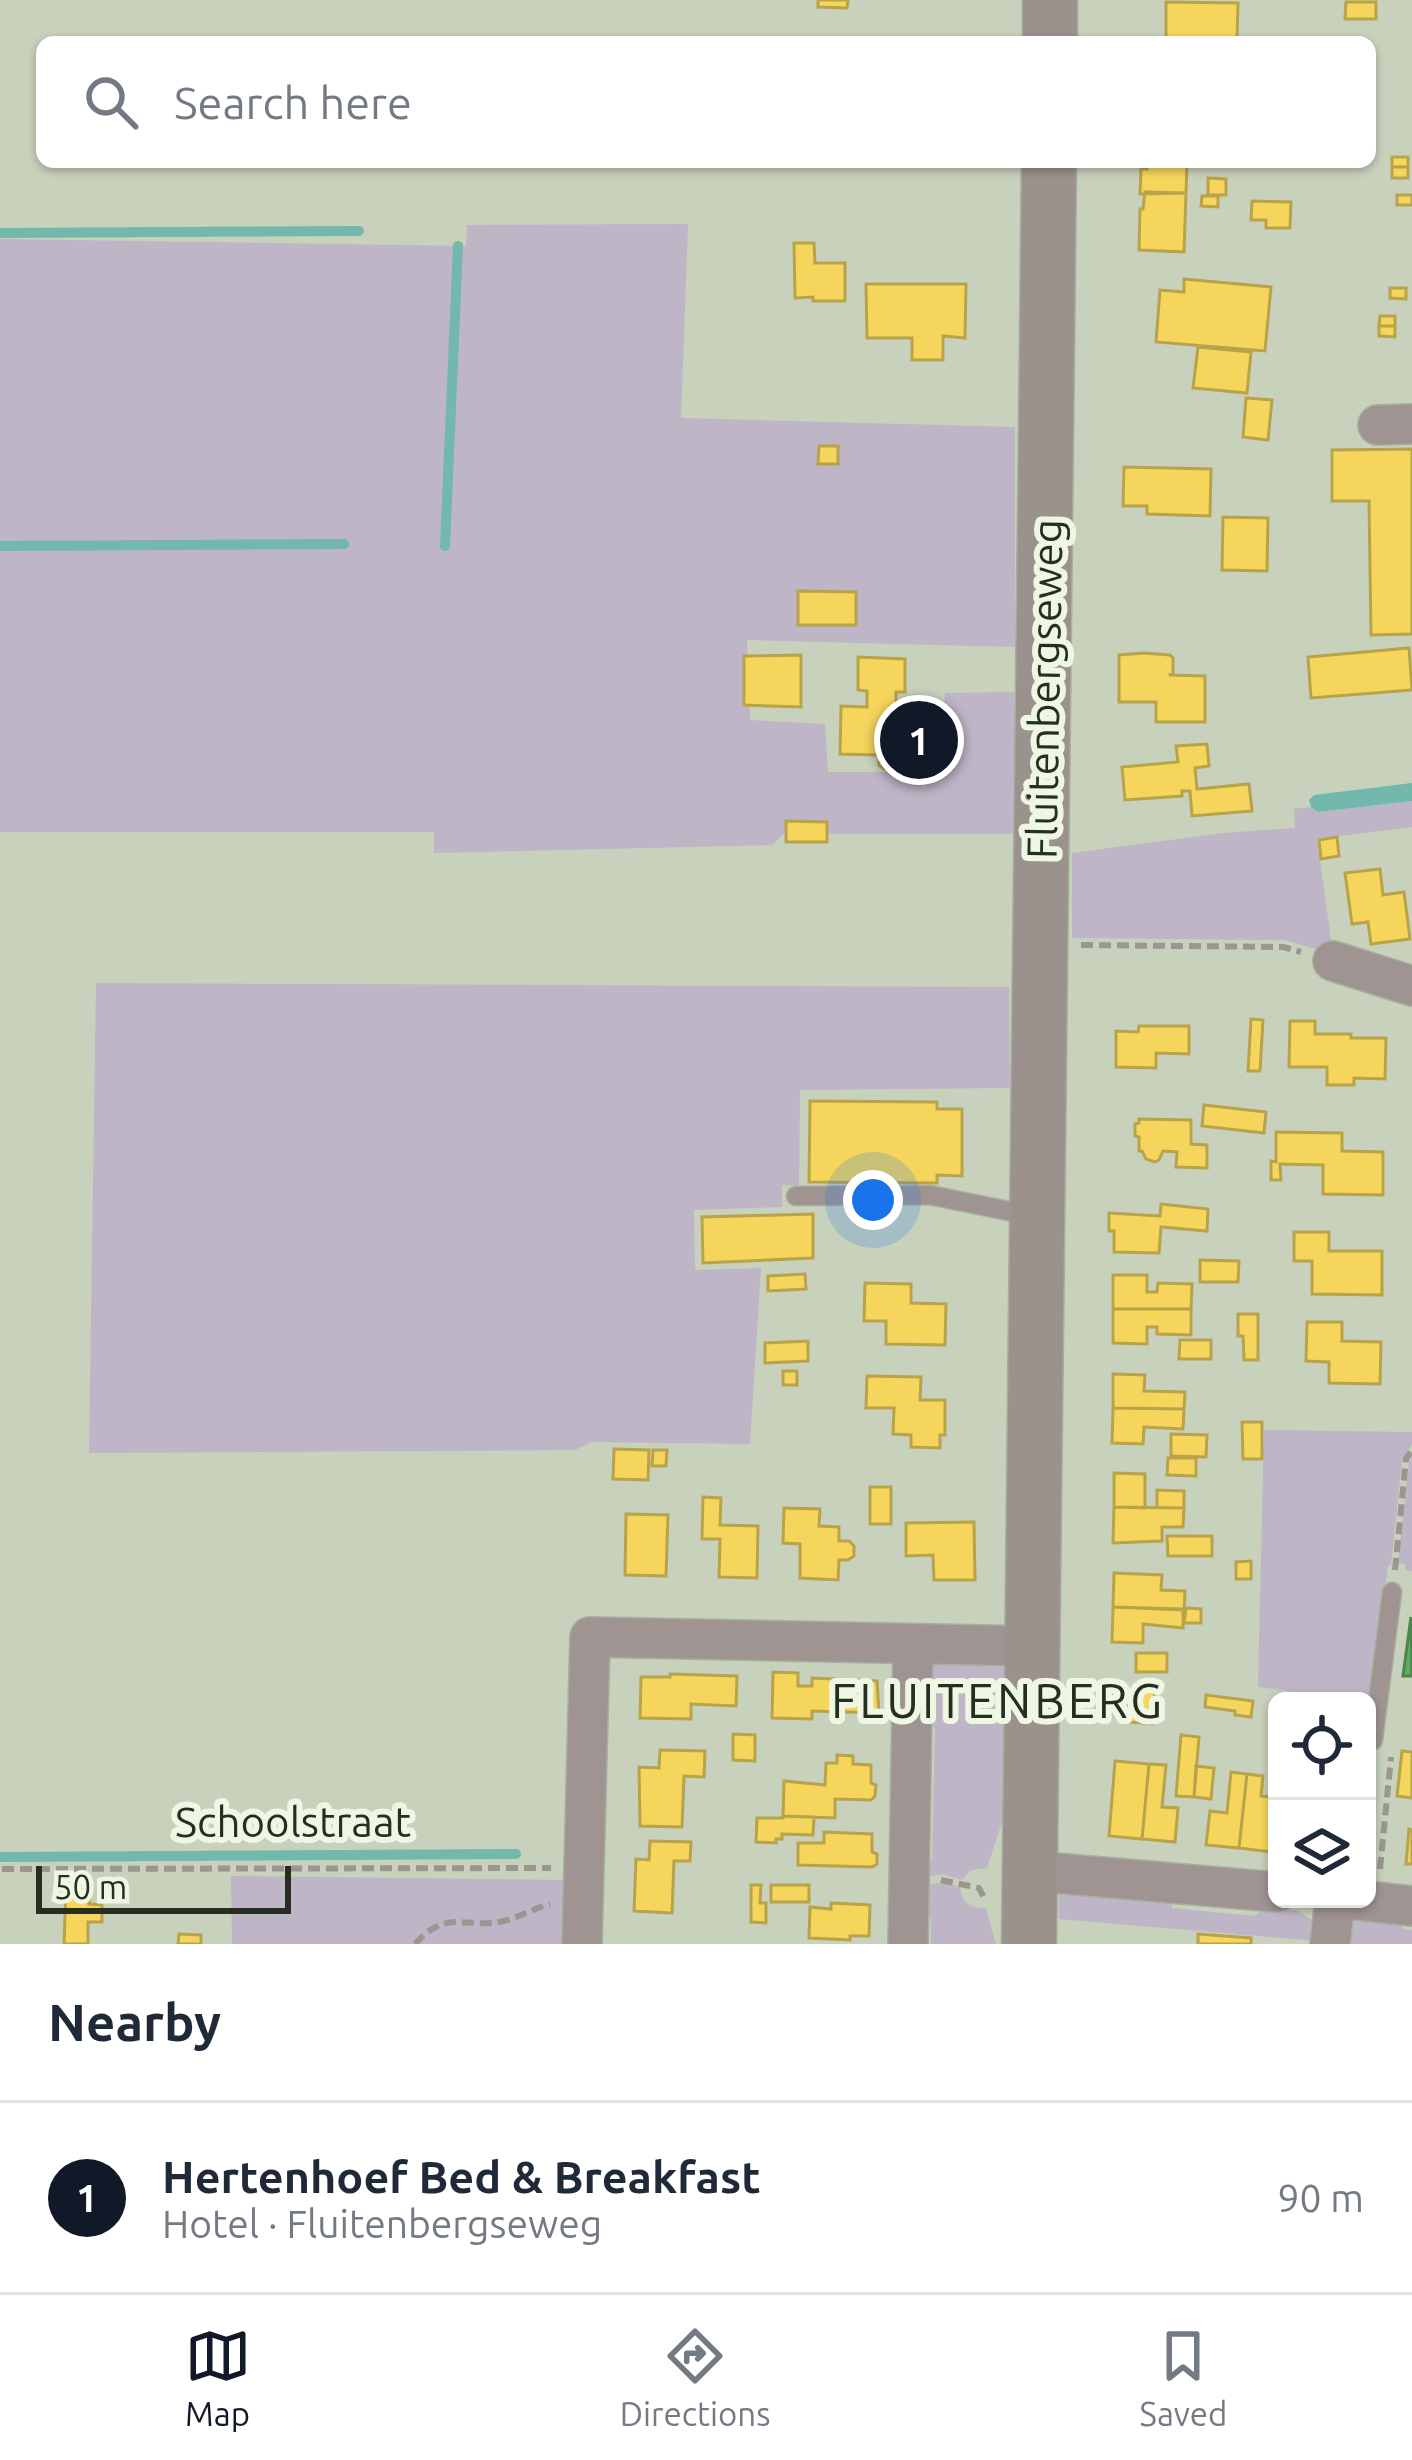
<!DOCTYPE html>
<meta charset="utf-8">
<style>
body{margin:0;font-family:Ubuntu,sans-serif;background:#f2f2f3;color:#1f2937}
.controls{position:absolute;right:36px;bottom:36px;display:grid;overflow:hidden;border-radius:18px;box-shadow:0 3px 9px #0004}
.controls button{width:108px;height:108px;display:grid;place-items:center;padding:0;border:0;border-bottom:3px solid #e0e1e3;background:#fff;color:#1f2937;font:60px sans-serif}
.scale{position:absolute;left:36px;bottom:30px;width:255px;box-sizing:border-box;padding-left:12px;border:6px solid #272d1f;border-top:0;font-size:33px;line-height:42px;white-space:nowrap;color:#272d1f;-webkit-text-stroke:9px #eef7e4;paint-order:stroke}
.you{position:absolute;left:873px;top:1200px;width:42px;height:42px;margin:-30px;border:9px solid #fff;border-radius:50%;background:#1a73e8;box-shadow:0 0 0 18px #1a73e833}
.badge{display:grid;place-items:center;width:78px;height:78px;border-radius:50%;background:#111827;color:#fff;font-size:39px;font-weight:700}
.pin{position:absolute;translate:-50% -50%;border:6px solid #fff;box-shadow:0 3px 12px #0006}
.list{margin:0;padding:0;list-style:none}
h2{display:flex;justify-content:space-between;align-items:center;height:156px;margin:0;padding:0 48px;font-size:51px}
h2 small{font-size:39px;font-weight:400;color:#747a83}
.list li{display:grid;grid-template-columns:78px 1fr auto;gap:36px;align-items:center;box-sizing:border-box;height:192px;padding:0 48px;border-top:3px solid #e0e1e3}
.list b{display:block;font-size:45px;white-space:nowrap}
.list p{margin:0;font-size:39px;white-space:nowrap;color:#747a83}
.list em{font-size:39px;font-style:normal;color:#747a83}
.icon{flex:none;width:66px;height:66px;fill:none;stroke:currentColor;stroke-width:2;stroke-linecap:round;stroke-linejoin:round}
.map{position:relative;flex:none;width:1412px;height:1944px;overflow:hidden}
.search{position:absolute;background:#fff;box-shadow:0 3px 9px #0004;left:36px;right:36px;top:36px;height:132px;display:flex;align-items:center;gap:30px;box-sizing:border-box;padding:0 42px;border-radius:18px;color:#747a83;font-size:45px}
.sheet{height:348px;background:#fff}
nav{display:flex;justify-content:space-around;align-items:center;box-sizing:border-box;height:168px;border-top:3px solid #e0e1e3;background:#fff;font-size:33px;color:#747a83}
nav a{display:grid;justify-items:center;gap:6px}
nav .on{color:#111827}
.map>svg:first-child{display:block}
.green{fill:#beb5c6;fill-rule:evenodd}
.water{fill:#73b8ac}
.homes{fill:#f6d55c;stroke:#b8a34a;stroke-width:3}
.public{fill:#5aae61;stroke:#4b874d;stroke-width:3}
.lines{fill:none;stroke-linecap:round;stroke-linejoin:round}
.stream{stroke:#73b8ac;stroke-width:10}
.lane-casing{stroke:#a7af9e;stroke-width:21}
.street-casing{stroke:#a7af9e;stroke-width:42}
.secondary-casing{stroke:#a7af9e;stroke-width:57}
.path{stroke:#9b9690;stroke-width:6;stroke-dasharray:12 6;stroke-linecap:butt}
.lane{stroke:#9f9491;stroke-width:18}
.street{stroke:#9f9491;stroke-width:39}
.secondary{stroke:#9c928d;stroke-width:54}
.labels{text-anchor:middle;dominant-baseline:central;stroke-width:12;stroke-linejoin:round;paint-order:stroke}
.street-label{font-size:42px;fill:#272d1f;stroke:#eef7e4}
.quarter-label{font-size:48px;letter-spacing:3px;fill:#272d1f;stroke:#eef7e4}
</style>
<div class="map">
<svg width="1412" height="1944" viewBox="0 0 1412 1944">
<rect width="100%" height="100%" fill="#c8d1bc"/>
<path class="green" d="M688 224 681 418 1015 427V647L747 640 750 720 825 724 828 772H942L945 693 1014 692 1016 834H784L772 845 434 853V832H0V239L466 246 467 225ZM798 592H856V624L798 625Z
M1412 801V827L1317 839 1333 954 1284 940 1072 938V853L1223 833 1295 828 1294 809 1311 807 1319 812Z
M96 983 1009 987 1010 1088 800 1090 799 1186 782 1185V1207L694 1210 695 1270 761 1268 750 1444 591 1442 575 1450 89 1453Z
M1264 1430 1412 1432V1444L1402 1461 1391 1565 1388 1566 1367 1716V1701H1305V1693L1258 1687Z
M1412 1456V1571L1405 1570V1564L1398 1563 1409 1462Z
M1005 1661 1018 1819H1003L987 1868 971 1870 962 1880 941 1874 919 1880 918 1875 932 1860 935 1728 923 1714 930 1663Z
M231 1876 569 1880 565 1944H232Z
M941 1882 960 1887C961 1901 971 1910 986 1908L996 1944H931V1919L919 1908V1887Z
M1059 1890 1172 1897V1908L1254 1916 1266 1907 1296 1910 1313 1921 1317 1941 1059 1919Z
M1359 1918H1394L1403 1929 1412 1930V1944H1341L1346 1928Z"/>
<path class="water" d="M1412 783V801L1318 812 1311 807 1309 800 1314 795Z"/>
<path class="homes" d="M818 0H848L847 8 818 7Z
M1166 2 1238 3 1237 39 1166 38Z
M1346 2H1376V19H1345Z
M1166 38 1237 39V42H1166Z
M1392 157H1408V167H1392Z
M1148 162H1187L1186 193 1140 194 1141 169H1147Z
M1392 167H1408V178H1392Z
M1208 178 1226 179V195H1208Z
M1145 192 1186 193 1184 252 1139 250 1140 209H1143Z
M1397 195H1412V205H1397Z
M1202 196H1218V207L1201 206Z
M1252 201 1291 202 1290 228H1266V220H1251Z
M794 243H814L815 263H845V301H813V297L795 298Z
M1184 279 1271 287 1265 351 1156 342 1160 290 1184 292Z
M866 284H966L965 338 943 336V360H912V338H867Z
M1390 288H1406V299L1390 298Z
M1380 316H1395V326H1379Z
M1379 326H1395V337L1379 336Z
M1198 347 1251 352 1247 393 1193 388Z
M1246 398 1272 400 1268 440 1243 437Z
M819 446H838V464H818Z
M1412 449V634L1371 635 1369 501H1332V450Z
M1124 467 1211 469 1210 516 1147 514V506H1123Z
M1223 517 1268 518 1267 571 1222 570Z
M798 591 856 592V625H798Z
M1409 648 1412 690 1311 698 1308 657Z
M1144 653 1170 655 1173 658V673L1169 675 1205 676V722H1156V702H1119V655Z
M801 655V707L744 705V656Z
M858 657 905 659V692H896V708L927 709 928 754 905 755 904 765 900 769H884L879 765V755L840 754 841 706 867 707V691L858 690Z
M1207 744 1209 766 1195 768 1197 789 1249 784 1252 811 1192 816 1190 791H1182V796L1125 800 1122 767 1178 762 1176 746Z
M786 821 827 822V842H786Z
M1337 837 1339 856 1321 859 1319 840Z
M1380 869 1383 895 1404 892 1410 939 1371 944 1368 922 1352 924 1345 873Z
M1251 1019 1263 1020 1260 1071H1248Z
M1290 1021H1315V1034H1351V1038H1386L1385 1079 1354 1078V1085H1327V1067H1289Z
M1139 1026H1189V1054L1156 1053V1068L1116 1067V1031L1138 1032Z
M810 1101 937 1102V1109H962V1176L937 1175V1183L809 1182Z
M1204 1105 1266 1112 1264 1133 1202 1126Z
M1139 1119 1191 1120V1144L1207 1145V1168L1176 1167 1177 1152 1163 1151 1159 1160 1155 1162 1146 1159 1142 1151H1139V1137L1135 1136V1124L1139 1123Z
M1276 1132 1342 1133V1151L1383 1152V1195L1323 1194V1165L1280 1164 1281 1180H1271V1161L1276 1162Z
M1161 1204 1208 1209 1207 1231 1161 1227 1159 1253 1114 1252V1231H1109V1213L1160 1216Z
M813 1214V1258L703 1263 702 1217Z
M1294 1232H1329V1251H1382V1295L1312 1294V1261H1294Z
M1200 1260 1239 1261 1238 1282H1200Z
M805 1274 806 1289 768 1291V1276Z
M1113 1275H1147V1292H1157L1158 1283 1192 1284 1191 1309H1113Z
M865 1283 911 1284V1303L946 1304 945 1345 886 1344V1321H864Z
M1113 1309H1191V1335L1157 1334V1327H1147V1344L1113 1343Z
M1238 1314H1258V1360H1244L1243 1336H1238Z
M1307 1322H1342V1341L1381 1342 1380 1384 1329 1383V1362L1306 1361Z
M1180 1340H1211V1359H1179Z
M808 1341V1361L765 1363V1343Z
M783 1371H797V1385H783Z
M1113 1374 1145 1375 1144 1391 1185 1392 1184 1409 1113 1408Z
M867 1376 921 1377 920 1400H945V1435H940V1448L911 1447V1435L893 1434 894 1408H866Z
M1113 1408 1184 1409 1183 1429 1144 1427 1143 1444 1112 1443Z
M1242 1422H1262V1459H1243Z
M1171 1434 1207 1435 1206 1457 1171 1456Z
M614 1449 649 1450 648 1480 613 1479Z
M653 1450H667L666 1466H652Z
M1168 1458H1196V1476L1167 1475Z
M1114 1473 1145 1474V1508L1114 1507Z
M870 1487H891V1524H870Z
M1157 1490 1184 1491V1508H1157Z
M703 1497 721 1498 720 1525 758 1526 757 1578 719 1577 720 1539H702Z
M1114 1507 1184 1508 1183 1527H1162V1541L1113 1543Z
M784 1508 820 1509 819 1526 839 1527V1541H849L854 1546V1556L848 1560H839L838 1580 800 1578V1544L783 1543Z
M626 1514 668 1515 666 1576 625 1575Z
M974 1522 975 1580H934L933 1555 906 1556V1523Z
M1167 1536H1212V1556H1168Z
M1251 1561V1579H1236V1562Z
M1114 1573 1162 1575 1161 1590 1185 1591 1184 1610 1113 1607Z
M1113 1607 1183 1609V1628L1143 1624V1643L1112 1642Z
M1186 1608 1201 1609V1623H1184Z
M1136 1653H1167V1672H1136Z
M773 1672 798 1673V1686H812V1678L877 1681 879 1713 812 1711V1719L772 1718Z
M670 1674 737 1676 736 1706 691 1704V1719L640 1718 641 1677H670Z
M1132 1689 1155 1691 1152 1724 1129 1722Z
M1111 1691H1127V1713L1111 1712Z
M1206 1695 1253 1701 1251 1717 1235 1715V1711L1205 1707Z
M733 1734 755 1735V1761L733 1760Z
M1181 1735 1199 1737 1194 1797 1176 1796Z
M660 1750 705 1751 704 1777 684 1776 682 1827 640 1826 639 1767 659 1768Z
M1402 1751 1412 1752V1798L1397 1796Z
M837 1755 853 1756V1764L871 1765V1783L876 1785 875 1796 871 1800 835 1799V1818L783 1816 784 1781 825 1785 826 1763H837Z
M1115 1761 1149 1764 1142 1839 1109 1836Z
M1149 1764 1166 1765 1162 1807 1178 1808 1175 1842 1142 1839Z
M1196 1766 1214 1768 1211 1799 1194 1797Z
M1231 1772 1247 1774 1239 1848 1206 1845 1210 1811 1227 1813Z
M1247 1774 1263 1776 1261 1796 1277 1797V1840L1274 1839 1272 1852 1239 1848Z
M783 1816 814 1817 813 1835 782 1834V1839H776V1843L756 1842 757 1818H783Z
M1409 1829 1412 1830V1864H1406Z
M824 1832 872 1834V1852L877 1854V1864L872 1867 798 1865V1843H824Z
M650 1841 691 1842 690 1861H674L672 1913 634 1911 636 1859 649 1860Z
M751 1885H761L760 1903H766V1923L751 1922Z
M771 1885H809V1902H771Z
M66 1888 90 1889 89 1904 102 1905V1922H88V1944H64Z
M831 1903 870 1905 869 1936H850V1940L809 1938 810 1907 831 1909Z
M179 1934 201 1935V1944H178Z
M1198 1934 1251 1938V1944H1198Z"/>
<path class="public" d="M1411 1617 1412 1676H1403Z"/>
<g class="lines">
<path class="stream" d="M0 233 359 231
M0 546 344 544
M445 546 458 246
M0 1857 516 1854"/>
<defs>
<path id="lane" d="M796 1196 930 1195 1033 1216
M1367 1740H1373L1392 1592"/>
<path id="street" d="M1378 425 1412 424
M1333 961 1412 986
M1031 1871 1277 1892
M1348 1899 1412 1906
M582 1944 590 1637 1033 1646
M908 1944 913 1644
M1330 1944 1335 1899"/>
<path id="secondary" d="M1050 42V0
M1029 1944 1049 162"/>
</defs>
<use href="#lane" class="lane-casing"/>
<use href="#street" class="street-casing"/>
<use href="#secondary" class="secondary-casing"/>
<path class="path" d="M1081 945 1283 947 1301 952
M1395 1570 1406 1459 1412 1450
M2 1869 551 1868
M1380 1869 1391 1757
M941 1880 979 1888 986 1901
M415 1944C449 1907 463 1930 504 1921 520 1917 534 1908 550 1904"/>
<use href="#lane" class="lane"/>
<use href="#street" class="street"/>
<use href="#secondary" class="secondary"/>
</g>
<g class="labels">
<g class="street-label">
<text transform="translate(1044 689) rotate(-89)">Fluitenbergseweg</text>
<text x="293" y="1821">Schoolstraat</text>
</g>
<g class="quarter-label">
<text x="998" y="1700">FLUITENBERG</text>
</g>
</g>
</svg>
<div class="controls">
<button><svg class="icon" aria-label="locate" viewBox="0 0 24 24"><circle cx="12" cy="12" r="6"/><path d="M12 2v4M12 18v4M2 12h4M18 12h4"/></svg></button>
<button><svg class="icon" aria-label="layers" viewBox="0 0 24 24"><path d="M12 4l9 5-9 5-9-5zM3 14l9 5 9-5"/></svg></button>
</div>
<div class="scale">50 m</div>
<div class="you"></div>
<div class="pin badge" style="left:919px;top:740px">1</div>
<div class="search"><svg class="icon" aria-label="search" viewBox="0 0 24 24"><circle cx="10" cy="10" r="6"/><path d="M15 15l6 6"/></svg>Search here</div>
</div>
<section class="sheet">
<h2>Nearby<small></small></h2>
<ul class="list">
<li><span class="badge">1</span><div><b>Hertenhoef Bed &amp; Breakfast</b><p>Hotel · Fluitenbergseweg</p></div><em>90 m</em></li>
</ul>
</section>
<nav>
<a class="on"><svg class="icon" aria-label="map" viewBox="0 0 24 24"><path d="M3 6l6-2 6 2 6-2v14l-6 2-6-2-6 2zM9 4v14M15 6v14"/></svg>Map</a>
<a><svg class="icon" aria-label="directions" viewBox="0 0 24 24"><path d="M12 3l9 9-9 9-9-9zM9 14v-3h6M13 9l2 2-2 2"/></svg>Directions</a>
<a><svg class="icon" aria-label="saved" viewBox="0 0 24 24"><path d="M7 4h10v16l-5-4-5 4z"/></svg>Saved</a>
</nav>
